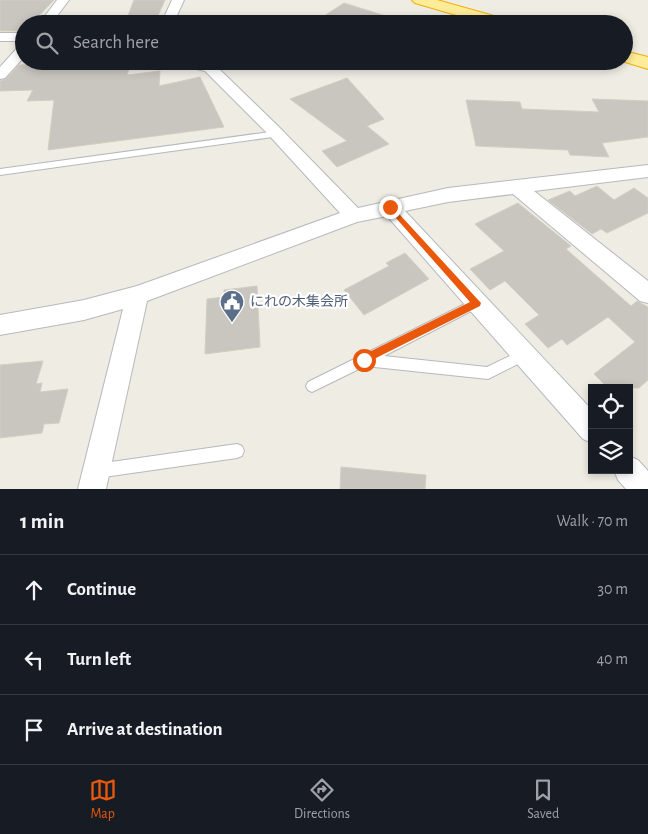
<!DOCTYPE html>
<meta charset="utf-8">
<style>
body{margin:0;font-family:"Alegreya Sans","Noto Sans JP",sans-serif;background:#20242c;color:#f1f3f6}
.controls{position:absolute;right:15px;bottom:15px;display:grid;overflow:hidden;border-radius:0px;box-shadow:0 2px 8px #0003}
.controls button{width:45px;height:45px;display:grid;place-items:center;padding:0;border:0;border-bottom:1px solid #363941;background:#171b24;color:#f1f3f6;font:25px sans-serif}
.stop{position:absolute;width:15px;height:15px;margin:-11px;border:4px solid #ea580c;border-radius:50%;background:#fff}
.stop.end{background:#ea580c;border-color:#fff;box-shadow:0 1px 5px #0008}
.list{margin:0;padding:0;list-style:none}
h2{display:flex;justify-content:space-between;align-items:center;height:65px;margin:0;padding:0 20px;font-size:21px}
h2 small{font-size:16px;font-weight:400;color:#9ea1a6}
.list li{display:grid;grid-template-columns:32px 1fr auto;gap:15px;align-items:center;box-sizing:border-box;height:70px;padding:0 20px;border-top:1px solid #363941}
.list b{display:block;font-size:19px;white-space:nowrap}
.list em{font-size:16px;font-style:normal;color:#9ea1a6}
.icon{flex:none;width:28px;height:28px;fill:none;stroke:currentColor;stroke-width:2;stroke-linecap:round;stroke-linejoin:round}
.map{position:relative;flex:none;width:648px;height:489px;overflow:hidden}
.search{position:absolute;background:#171b24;box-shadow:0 2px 8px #0003;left:15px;right:15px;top:15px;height:55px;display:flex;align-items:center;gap:12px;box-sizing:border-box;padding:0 18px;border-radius:28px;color:#9ea1a6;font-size:19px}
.sheet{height:275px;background:#171b24}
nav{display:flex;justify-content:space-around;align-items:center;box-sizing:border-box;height:70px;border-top:1px solid #363941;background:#171b24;font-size:14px;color:#9ea1a6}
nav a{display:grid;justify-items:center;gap:2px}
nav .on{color:#ea580c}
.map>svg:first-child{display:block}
.building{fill:#c9c6c0;stroke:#d3cec1}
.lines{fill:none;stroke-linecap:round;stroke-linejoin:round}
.service-casing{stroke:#b6b9bd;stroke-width:2}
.minor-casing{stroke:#b6b9bd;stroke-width:2}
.trunk-casing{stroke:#f1af00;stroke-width:2}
.service{fill:#fff;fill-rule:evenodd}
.minor{fill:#fff;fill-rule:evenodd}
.trunk{fill:#feec98;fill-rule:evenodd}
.route{fill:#ea580c}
.labels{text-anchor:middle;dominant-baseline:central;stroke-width:4.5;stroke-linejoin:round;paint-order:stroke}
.service-label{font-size:14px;fill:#4e5e75;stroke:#fff;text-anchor:start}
</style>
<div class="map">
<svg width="648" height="489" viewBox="0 0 648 489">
<rect width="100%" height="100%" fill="#eeece3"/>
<path class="building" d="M0 0H54L31 24H24V31H0Z
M134 0H165L156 20 126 21Z
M344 3 395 19 394 24H312Z
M82 63 81 65 131 63 127 75 160 71 159 86 200 77 224 127 48 150 54 100 27 101 33 90 0 91V81L6 79 19 65Z
M347 78 384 119 367 126 389 144 337 167 322 151 347 141 290 99Z
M592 99 648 101V137L602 143 609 157 570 155 568 150 476 146 466 100 520 102 522 109 599 112Z
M597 186 614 200 634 188 648 198V213L607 233 601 229 592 234 548 200 570 191 575 196Z
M518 203 571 246 566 249 631 306 637 301 648 307V380L639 388H608L594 374 635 342 608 317 567 345 562 339 548 348 525 324 539 315 505 281 490 290 470 269 504 251 475 224Z
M405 253 429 279 364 315 344 290 389 266 386 263Z
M257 286 260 347 205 354 207 299 224 297V290Z
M43 361 36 384 42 383 40 392 68 389 59 423 44 424 42 433 0 438V365Z
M341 467 426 475 425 489H340Z"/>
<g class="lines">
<defs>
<path id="service" d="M277 131 281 134 280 136 0 175V169Z
M477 298 481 300 483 303 481 306 384 356 487 367 524 349 528 351 530 355 528 359 488 379 365 366 316 390 312 392 308 390 306 386 308 382Z
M237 444 242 446 244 451 242 456 237 458 97 478 92 476 90 471 92 466 97 464Z"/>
<path id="minor" d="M57 0H69L51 24H39Z
M172 0H184L173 24H161Z
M0 33H24V41H0Z
M24 45V57L5 78 0 79V67L19 46Z
M175 61H199L215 65 278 126 358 208 448 188 648 165V177L534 191 648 281V303L640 301 513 194 448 202 405 211 592 410V443L583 439 387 216 357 222 147 301 106 489H78L123 309 84 320 0 335V315L84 300 137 286 340 213 266 132 205 71 176 64Z
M629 456 638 460 648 471V489H626L618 480 614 470H629Z"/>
<path id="trunk" d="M412 0H437L512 21 514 24H487L415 3Z
M624 51 648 57V69L622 61H624Z"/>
</defs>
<use href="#service" class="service-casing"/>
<use href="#minor" class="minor-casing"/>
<use href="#trunk" class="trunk-casing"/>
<use href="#service" class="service"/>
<use href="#minor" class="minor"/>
<use href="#trunk" class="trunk"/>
</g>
<path class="route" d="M390 204 481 303 480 306 364 364 359 360 361 356 470 302 388 209V205Z"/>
<defs>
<symbol id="civic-pin" viewBox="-11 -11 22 30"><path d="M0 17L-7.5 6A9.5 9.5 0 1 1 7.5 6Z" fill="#5c6f8a" stroke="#fff"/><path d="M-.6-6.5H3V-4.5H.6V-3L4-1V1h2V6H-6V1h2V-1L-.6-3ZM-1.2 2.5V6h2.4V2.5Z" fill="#fff"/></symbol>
</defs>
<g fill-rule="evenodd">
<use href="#civic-pin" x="218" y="288" width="28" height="38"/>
</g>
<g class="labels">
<g class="service-label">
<text x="250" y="302">にれの木集会所</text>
</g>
</g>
</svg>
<div class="controls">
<button><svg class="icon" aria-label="locate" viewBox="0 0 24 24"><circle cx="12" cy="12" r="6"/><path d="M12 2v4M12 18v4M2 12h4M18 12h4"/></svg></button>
<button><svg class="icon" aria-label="layers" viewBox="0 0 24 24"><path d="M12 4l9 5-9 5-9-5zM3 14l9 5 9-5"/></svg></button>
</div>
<div class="stop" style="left:364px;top:360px"></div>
<div class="stop end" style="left:390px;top:207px"></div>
<div class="search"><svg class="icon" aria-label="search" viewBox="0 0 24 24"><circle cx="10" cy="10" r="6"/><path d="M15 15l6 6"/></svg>Search here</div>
</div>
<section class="sheet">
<h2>1 min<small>Walk · 70 m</small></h2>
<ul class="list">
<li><svg class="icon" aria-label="ahead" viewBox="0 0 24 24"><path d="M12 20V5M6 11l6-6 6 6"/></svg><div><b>Continue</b></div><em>30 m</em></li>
<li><svg class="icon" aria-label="left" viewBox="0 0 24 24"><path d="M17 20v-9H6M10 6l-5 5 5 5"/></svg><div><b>Turn left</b></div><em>40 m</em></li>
<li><svg class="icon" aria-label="arrive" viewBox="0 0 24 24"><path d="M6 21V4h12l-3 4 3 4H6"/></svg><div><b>Arrive at destination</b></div></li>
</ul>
</section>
<nav>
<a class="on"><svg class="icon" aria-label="map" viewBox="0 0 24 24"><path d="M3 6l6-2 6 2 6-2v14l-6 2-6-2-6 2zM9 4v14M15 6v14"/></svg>Map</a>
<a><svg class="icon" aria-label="directions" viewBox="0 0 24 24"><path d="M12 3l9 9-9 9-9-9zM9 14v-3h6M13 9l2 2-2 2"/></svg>Directions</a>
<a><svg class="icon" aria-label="saved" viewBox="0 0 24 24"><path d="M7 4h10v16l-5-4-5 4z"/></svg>Saved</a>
</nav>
